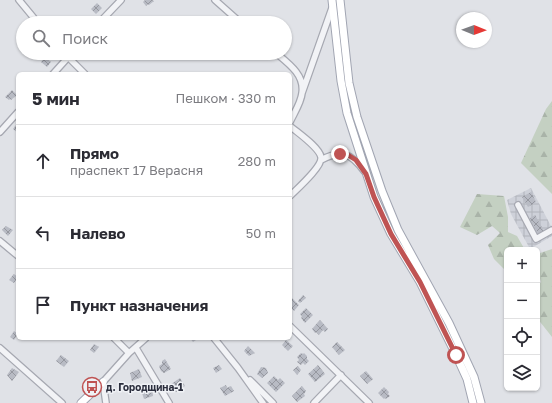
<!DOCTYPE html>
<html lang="ru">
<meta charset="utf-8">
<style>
body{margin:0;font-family:"Golos Text",sans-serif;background:#f2f2f3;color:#2b2b33}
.controls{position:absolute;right:12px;bottom:12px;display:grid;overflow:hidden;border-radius:6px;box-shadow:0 1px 3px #0004}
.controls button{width:36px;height:36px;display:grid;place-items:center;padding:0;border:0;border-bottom:1px solid #e1e1e2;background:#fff;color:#2b2b33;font:20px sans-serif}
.compass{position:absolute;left:456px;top:12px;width:36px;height:36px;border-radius:50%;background:#fff;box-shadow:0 1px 3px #0004;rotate:91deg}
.stop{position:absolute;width:12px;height:12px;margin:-9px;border:3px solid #bf5353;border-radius:50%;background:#fff}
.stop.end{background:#bf5353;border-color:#fff;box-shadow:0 1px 4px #0008}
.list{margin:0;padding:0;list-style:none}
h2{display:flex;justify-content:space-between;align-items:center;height:52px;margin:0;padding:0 16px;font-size:17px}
h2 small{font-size:13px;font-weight:400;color:#7c7c81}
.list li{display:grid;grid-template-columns:26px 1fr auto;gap:12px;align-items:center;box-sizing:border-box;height:72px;padding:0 16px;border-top:1px solid #e1e1e2}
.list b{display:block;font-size:15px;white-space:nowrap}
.list p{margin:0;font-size:13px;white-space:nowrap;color:#7c7c81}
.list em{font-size:13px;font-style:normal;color:#7c7c81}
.icon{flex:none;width:22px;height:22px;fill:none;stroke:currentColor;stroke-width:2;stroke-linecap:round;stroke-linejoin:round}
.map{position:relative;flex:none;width:552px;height:403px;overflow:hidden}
.search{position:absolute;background:#fff;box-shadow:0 1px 3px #0004;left:16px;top:16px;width:276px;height:44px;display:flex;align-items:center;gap:10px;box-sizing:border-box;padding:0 14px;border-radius:22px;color:#7c7c81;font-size:15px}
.panel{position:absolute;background:#fff;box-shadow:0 1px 3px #0004;left:16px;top:72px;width:276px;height:268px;border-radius:6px}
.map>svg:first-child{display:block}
.industrial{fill:url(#industrial-grid)}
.forest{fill:url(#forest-firs)}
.building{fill:url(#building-cross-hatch)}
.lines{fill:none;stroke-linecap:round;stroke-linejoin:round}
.minor-casing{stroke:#a6a8b1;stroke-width:8}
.major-casing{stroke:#a1a5b2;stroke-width:9}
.minor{stroke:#f2f3f6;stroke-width:5.5}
.major{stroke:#fff;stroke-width:7}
.route{stroke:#bf5353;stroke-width:5}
.labels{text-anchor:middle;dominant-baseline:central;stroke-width:3;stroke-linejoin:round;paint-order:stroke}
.poi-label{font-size:10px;font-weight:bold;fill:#2b2e3d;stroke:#eff1f5;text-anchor:start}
</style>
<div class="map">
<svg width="552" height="403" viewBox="0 0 552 403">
<defs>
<pattern id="industrial-grid" width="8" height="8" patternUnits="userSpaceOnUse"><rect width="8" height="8" fill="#ced1d9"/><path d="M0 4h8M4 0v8" fill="none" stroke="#b1b4bb"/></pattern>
<pattern id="forest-firs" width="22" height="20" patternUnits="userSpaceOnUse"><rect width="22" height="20" fill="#c4d0c2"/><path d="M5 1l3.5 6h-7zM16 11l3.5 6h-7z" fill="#a9b3a8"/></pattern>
<pattern id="building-cross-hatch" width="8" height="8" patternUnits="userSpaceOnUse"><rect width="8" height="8" fill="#b8bbc4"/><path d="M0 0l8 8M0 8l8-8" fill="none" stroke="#9698a0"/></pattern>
</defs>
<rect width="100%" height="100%" fill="#e0e2e7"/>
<path class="industrial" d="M531 188 552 228V236L530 249 511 214 507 200Z"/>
<path class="forest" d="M552 101V194L521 163 546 109Z
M477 194 504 196 508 217V232L517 236 525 250H507V267L504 269 494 259 488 245 500 233 492 226 477 235 460 227Z
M552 249V337L537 318V286L541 282 537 269V254Z"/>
<path class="building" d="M145 0H152L154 1 149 5 148 4 146 6 143 2Z
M97 3 102 8 96 14 91 9Z
M184 53H196L191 59Z
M45 57 51 62 47 67 41 62Z
M12 90 17 95 11 100 10 99 9 100 5 97Z
M16 125 18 127V133L13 129Z
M531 192 536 202 528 207 522 197Z
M535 215 544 231 538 234 530 218Z
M6 226 13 230 8 236 2 230Z
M14 274 18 277 14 283 9 280Z
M303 295 306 298 300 303 298 301Z
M292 298 299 305 294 311 290 307V300Z
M306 308 313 315 305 323 301 318 302 317 300 314Z
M320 320 328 329 325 332 323 330 319 335 316 332 315 333 312 329Z
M14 331 18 334 14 340 10 337Z
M190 338H198L199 340H198L197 339 193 342Z
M286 340 293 346 288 351 282 345Z
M337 342 345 350 339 355 332 347Z
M94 344 99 347 94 353 90 350Z
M248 346 255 353 249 356 244 351Z
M301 353 303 354 304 353 307 356V359L309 361 305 365 303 363 301 365 297 362 299 360 297 357Z
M61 355 69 361 64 367 56 361Z
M165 359 171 369 164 373 161 371 159 366 162 364V361Z
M219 365 222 369 216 373 213 368Z
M318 365 325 374 315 382 308 374Z
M298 366 301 370 297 375 293 370Z
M261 367 266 368 268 373 262 378 257 374Z
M12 368 19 372 12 381 7 375Z
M139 369 142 377 132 381 130 373Z
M366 371 373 379 367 384 360 376Z
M274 376 278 380 280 378 285 383 276 392 267 383Z
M180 378 185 386 176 392 172 388 171 384Z
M149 384 150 387H152L153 396 144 399 140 387Z
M226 385 227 388 231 386 234 391 225 396 220 388Z
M302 386 306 391 304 394 305 396 297 402 292 396Z
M384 387 389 392 388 394 390 396 386 399 385 398 384 399 378 393Z"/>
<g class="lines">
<defs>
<path id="minor" d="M19 0 38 23
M215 0 241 23
M99 23 121 0
M64 53 85 74
M276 53C288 63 305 75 302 93 301 103 294 113 290 122
M53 74 72 53
M302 93 332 8
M290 126C298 133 319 147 321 157 323 166 297 189 290 196
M0 132 18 112
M321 160C341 149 351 153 364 171
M518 205 536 239 552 230
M0 241 18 256
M290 326 369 403
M114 338 129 353
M214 338 238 368 263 403
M0 348 62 403
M136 348 169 403
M250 380 273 403
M106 403 103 382 129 353 146 338
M314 403 341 375"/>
<path id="major" d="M332 0 341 81 347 113 374 197 391 234 420 282 456 355 467 379 473 403
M340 0 349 83 357 117 382 191 398 230 449 323 474 377 481 403
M81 403 103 382"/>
</defs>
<use href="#minor" class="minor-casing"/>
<use href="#major" class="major-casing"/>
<use href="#minor" class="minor"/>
<use href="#major" class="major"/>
</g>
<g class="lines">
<path class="route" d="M340 154 348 155 356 160 366 174 374 197 391 234 420 282 456 355"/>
</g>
<defs>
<symbol id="bus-ring" viewBox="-11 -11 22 22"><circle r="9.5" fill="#eff1f5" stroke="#bf5353" stroke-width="1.5"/><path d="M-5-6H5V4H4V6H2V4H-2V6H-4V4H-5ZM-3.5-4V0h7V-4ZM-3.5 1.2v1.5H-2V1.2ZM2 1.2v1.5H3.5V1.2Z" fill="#bf5353"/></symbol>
</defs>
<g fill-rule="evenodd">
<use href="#bus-ring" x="81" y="376" width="22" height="22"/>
</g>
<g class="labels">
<g class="poi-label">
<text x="106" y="387">д. Городщина-1</text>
</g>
</g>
</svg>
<div class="controls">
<button>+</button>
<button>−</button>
<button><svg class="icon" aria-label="locate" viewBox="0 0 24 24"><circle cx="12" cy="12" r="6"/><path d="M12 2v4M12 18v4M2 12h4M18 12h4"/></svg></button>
<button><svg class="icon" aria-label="layers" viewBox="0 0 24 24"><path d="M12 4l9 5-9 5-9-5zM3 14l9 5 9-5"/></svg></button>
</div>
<svg class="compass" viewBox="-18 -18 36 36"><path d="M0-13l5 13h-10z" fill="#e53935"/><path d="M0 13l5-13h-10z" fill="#7c7c81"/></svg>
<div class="stop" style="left:456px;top:355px"></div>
<div class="stop end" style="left:340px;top:154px"></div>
<div class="search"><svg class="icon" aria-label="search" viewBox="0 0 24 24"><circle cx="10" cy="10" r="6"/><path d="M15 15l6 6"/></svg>Поиск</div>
<section class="panel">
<h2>5 мин<small>Пешком · 330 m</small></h2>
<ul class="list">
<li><svg class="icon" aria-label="ahead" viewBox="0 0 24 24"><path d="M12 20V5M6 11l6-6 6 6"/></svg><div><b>Прямо</b><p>праспект 17 Верасня</p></div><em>280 m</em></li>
<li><svg class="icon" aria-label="left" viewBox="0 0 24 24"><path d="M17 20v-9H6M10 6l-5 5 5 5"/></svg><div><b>Налево</b></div><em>50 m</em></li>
<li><svg class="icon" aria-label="arrive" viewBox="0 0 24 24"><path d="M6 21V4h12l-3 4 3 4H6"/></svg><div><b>Пункт назначения</b></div></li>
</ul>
</section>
</div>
